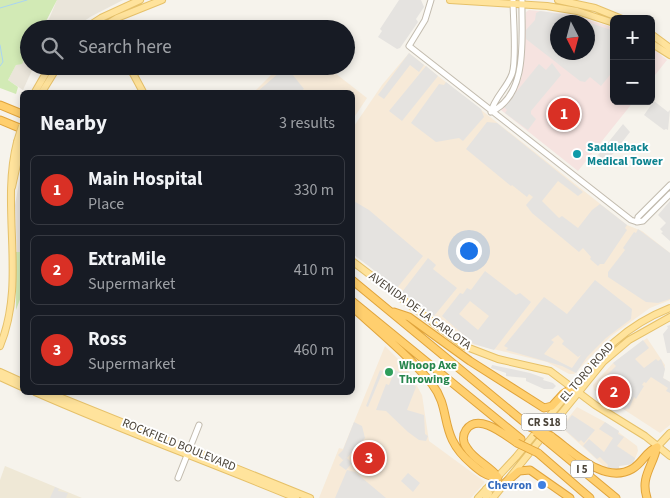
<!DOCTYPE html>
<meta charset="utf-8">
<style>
body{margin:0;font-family:"Source Sans 3",sans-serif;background:#242831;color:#f1f3f6}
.controls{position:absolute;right:15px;top:15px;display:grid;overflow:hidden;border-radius:8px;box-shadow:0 2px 8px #0003}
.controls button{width:45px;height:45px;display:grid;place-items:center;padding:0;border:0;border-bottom:1px solid #363941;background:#171b24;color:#f1f3f6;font:25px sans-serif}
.compass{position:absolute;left:550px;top:15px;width:45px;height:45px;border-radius:50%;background:#171b24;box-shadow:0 2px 8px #0003;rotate:174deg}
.you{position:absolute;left:468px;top:250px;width:18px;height:18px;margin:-12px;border:4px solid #fff;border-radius:50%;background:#1a73e8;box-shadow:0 0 0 8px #1a73e833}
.badge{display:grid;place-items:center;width:32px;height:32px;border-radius:50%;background:#d93025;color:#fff;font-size:16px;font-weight:700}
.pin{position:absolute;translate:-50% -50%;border:2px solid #fff;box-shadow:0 1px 5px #0006}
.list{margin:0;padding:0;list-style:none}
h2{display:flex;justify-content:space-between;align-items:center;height:65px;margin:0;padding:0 20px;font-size:21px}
h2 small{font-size:16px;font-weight:400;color:#9ea1a6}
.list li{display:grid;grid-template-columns:32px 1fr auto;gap:15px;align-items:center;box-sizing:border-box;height:70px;margin:0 10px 10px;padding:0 10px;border:1px solid #363941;border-radius:8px}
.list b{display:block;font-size:19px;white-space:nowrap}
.list p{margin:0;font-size:16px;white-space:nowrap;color:#9ea1a6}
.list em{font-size:16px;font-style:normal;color:#9ea1a6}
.icon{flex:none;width:28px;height:28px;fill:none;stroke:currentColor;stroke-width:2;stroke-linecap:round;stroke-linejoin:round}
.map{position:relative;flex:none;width:670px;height:498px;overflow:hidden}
.search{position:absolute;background:#171b24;box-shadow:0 2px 8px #0003;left:20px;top:20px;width:335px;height:55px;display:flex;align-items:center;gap:12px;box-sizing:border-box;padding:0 18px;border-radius:28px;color:#9ea1a6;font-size:19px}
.panel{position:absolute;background:#171b24;box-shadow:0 2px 8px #0003;left:20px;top:90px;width:335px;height:305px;border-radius:8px}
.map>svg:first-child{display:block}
.residential{fill:#eae5da}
.commercial{fill:#f7ead8}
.industrial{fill:#e6e2dd}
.education{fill:#efe8d6}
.medical{fill:#f6e3e0;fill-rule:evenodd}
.green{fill:#d2eab5}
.parking{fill:#e5e3e0;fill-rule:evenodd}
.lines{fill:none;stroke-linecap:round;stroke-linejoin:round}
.stream{stroke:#a9d4f2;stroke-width:1}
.minor-casing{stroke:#c2bbae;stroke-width:7}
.major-casing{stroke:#e6c16a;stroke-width:8}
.highway-casing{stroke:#e0a43c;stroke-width:9}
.minor{stroke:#fff;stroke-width:5}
.major{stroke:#ffe39c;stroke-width:6}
.highway{stroke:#ffcf6e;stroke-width:7}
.major-bridge-casing{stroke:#e6c16a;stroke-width:8;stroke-linecap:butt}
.highway-bridge-casing{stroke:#e0a43c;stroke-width:9;stroke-linecap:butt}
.major-bridge{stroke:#ffe39c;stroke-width:6}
.highway-bridge{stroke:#ffcf6e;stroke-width:7}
.culture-dot{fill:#0f9aa8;stroke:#fff;stroke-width:2}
.leisure-dot{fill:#2e9e5b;stroke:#fff;stroke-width:2}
.shop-dot{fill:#3f7fe0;stroke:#fff;stroke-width:2}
.labels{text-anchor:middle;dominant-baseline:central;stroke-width:4;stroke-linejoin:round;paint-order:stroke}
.shield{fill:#fff;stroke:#817c74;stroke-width:1}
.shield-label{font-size:11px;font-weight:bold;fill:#4b4439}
.culture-label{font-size:12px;font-weight:bold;fill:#0d838f;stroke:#fff;text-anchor:start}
.street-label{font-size:12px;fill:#4b4439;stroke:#fff}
.leisure-label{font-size:12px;font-weight:bold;fill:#27864d;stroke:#fff;text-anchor:start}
.shop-label{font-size:12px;font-weight:bold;fill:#366cbe;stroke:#fff;text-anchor:end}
</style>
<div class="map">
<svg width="670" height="498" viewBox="0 0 670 498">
<rect width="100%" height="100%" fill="#f6f3ec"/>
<path class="residential" d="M57 0H123L90 17 73 29H41L49 19Z
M29 40V66H34L23 90 8 80 16 65 23 59 21 46Z"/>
<path class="commercial" d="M409 53 627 225 642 231 670 253V300L650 308 611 336 574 374H569L547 362 472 344 353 254 352 129 382 85Z
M280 66H326L367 98 353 119 352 92H254Z
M647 338 665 365 663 378 670 382V425L660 433 594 390 593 385 613 363Z
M385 346 407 368 422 395 429 441 485 482 471 498H319L339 448 343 449Z
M577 407 605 422 637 446 638 451 633 464 619 466V469L605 467 561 427Z"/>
<path class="industrial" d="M22 167V252H17L15 205Z"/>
<path class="education" d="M5 466 82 498H0V480Z"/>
<path class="medical" d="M529 10 574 15 614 28V101H634L578 171 501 110 517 89 522 76 526 12ZM558 22H588V52H558Z
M651 47 667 60 651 80Z"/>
<path class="green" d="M0 0H57L44 25 41 29H29V40L21 46 26 57 22 64 16 65 8 80 18 87 16 94 0 88Z
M16 252H22V294L16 310Z"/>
<path class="parking" d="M399 0H421L424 7 416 19 418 22 400 48 397 49 378 37 382 31 380 29Z
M540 11 567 15 614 31V70L601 86 590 77 585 82 580 81 526 39V30L535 20 536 13ZM588 22V52H558V22Z
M409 53 424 65 419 72 410 65 384 99 378 95Z
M552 63 561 75 531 111V114L536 119 528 130 505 113 507 110 504 107 539 64 546 70Z
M426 66 438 76 402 121 389 111Z
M288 69 304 89 301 91 302 92H257L280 72 282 74Z
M446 82 481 109 484 117 463 141 459 138 436 142 411 123 439 84 444 85Z
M654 101 668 112 670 110 668 130 666 129 664 130 644 115Z
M487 122 497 123 583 192 578 196 558 181 542 201 559 218 562 216 578 228 592 210 600 204 627 225 625 228 627 230 604 264H600L598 266 590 259 591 257 583 248 579 252 532 213 526 205 533 197 529 194 527 197 512 185 511 186 466 149Z
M623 124 630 132 612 155 614 157 608 164 598 155Z
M352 200 369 210 423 256 397 288 353 254Z
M670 201V241L661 233 663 232 660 229 666 223 658 215Z
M638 229 670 253V299L658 303 646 302 608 277V272L625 250 623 248 634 232 636 233Z
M428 258 436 265 433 269 457 288 434 316 402 292Z
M485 271 516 295 520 293 531 302 494 350 474 344 442 316 460 293 463 294 467 288 471 290ZM470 301 489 316 478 330 459 314Z
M595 280 632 309 631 319 606 338 587 357 576 373 562 366 506 350 508 348 504 346 544 297 567 314ZM558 335 564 341 562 344 578 357 581 355 572 368 544 354 554 342 551 340Z
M670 325V353H667L663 334 668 328 667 326Z
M643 340 649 348 635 359 644 368 656 359 658 361 661 359 665 369 663 378 670 382V393L666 391 668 388 651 377 646 383 644 382 642 385 644 386 636 399 634 397 629 409 627 408 625 410 614 403 613 399 620 393 615 389 617 386 606 376 616 366 613 363Z
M492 365 530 373 544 378 543 380 553 383 556 386 553 389H544L526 381V378L506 376V373L491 368Z
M380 370 383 371 368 407 366 406Z
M395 370 401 373 416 387 407 410 424 415 425 434 428 436 426 441 419 440 408 432 386 411 376 410 386 384 389 385Z
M572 415 595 430 584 443 581 440 579 442 565 430 564 425Z
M354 422 362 426 365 438 347 458 352 463 346 470 339 465 346 457 343 460 338 455 343 450Z
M605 422 619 431 618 434 624 437 617 446 635 458 633 464 619 466V469L607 468 608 465 600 457 597 459 583 446 589 439 604 452 613 438 599 429Z
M347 470 355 472 386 498H335Z
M408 473 420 483 413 492 401 481Z
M55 487 59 489 58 491 68 493 66 498H50Z"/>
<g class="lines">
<path class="stream" d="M0 8 27 0
M0 45 3 62 0 66"/>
<defs>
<path id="minor" d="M431 0 425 20 409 46 631 220 637 222
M491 112C530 94 521 34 522 0
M491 112C494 98 507 88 512 74 517 60 513 17 513 0
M637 222 638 217 670 185
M637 222 643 221 670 194
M178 478 199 425"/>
<path id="major" d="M450 0 547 6 577 11 614 23
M558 0 595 8 622 19
M84 29 101 18 140 0
M99 29 117 18 162 0
M651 34 670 48
M651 43 670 55
M129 66 143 92
M35 92 50 66
M42 92 58 66
M12 187 22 142
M352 261 464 346 498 359 550 371 595 405 645 436 670 456
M0 346C27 281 0 208 17 142
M0 372 22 382
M0 377 22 387
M570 390C601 353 624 326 670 308
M35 392C121 430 209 462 296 498
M47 392 310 498
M657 447 670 433
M478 498 516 457 564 398
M486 498 489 493 486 489
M493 498 603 362 629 340 670 317"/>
<path id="highway" d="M0 105 22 114
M0 120 22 129
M352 280 530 427
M352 301 521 439
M352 307C380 332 409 356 432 384 453 411 437 435 472 464 480 471 487 477 498 477
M394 312 409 317 470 361 544 408 552 406 563 394 572 388
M551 436C572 451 604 485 632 469 643 463 645 452 657 447
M547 441 616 498
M538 453 590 498
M498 477C490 466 474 460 467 448 463 443 462 436 466 430 478 412 505 435 517 443
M505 483 519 471 530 470 570 498
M647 498C640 477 653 466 657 447"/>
</defs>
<use href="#minor" class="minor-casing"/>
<use href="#major" class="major-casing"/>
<use href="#highway" class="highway-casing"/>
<use href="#minor" class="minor"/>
<use href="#major" class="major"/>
<use href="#highway" class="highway"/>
<defs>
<path id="major-bridge" d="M17 142 22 126"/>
<path id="highway-bridge" d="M530 427 551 436
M536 432 547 441
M517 443 538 453"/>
</defs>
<use href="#major-bridge" class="major-bridge-casing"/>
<use href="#highway-bridge" class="highway-bridge-casing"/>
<use href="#major-bridge" class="major-bridge"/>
<use href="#highway-bridge" class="highway-bridge"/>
</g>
<circle class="culture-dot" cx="577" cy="154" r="5"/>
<circle class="leisure-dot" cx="389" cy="372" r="5"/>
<circle class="shop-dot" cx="542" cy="485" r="5"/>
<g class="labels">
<g class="shield">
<rect x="521.5" y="413.5" width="45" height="17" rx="4"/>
<rect x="571" y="460.5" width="22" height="17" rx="4"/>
</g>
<g class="shield-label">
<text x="544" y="422">CR S18</text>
<text x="582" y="469">I 5</text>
</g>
<g class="culture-label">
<text x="587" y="147">Saddleback<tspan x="587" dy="14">Medical Tower</tspan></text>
</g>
<g class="street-label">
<text transform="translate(420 311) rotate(36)">AVENIDA DE LA CARLOTA</text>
<text transform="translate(587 372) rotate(-49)">EL TORO ROAD</text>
<text transform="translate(179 445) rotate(22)">ROCKFIELD BOULEVARD</text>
</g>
<g class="leisure-label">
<text x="399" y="365">Whoop Axe<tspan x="399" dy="14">Throwing</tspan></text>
</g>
<g class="shop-label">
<text x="532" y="485">Chevron</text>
</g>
</g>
</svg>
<div class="controls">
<button>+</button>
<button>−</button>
</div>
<svg class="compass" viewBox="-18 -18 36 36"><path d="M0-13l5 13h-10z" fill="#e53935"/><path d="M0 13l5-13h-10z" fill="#9ea1a6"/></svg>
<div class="you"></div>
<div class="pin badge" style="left:564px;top:114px">1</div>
<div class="pin badge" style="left:614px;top:392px">2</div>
<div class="pin badge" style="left:369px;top:458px">3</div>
<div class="search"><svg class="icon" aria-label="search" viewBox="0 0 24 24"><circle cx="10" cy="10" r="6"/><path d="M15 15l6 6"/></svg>Search here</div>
<section class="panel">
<h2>Nearby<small>3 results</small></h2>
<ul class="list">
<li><span class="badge">1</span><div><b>Main Hospital</b><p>Place</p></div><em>330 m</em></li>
<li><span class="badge">2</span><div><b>ExtraMile</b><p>Supermarket</p></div><em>410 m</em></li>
<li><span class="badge">3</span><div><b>Ross</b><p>Supermarket</p></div><em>460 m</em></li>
</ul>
</section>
</div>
